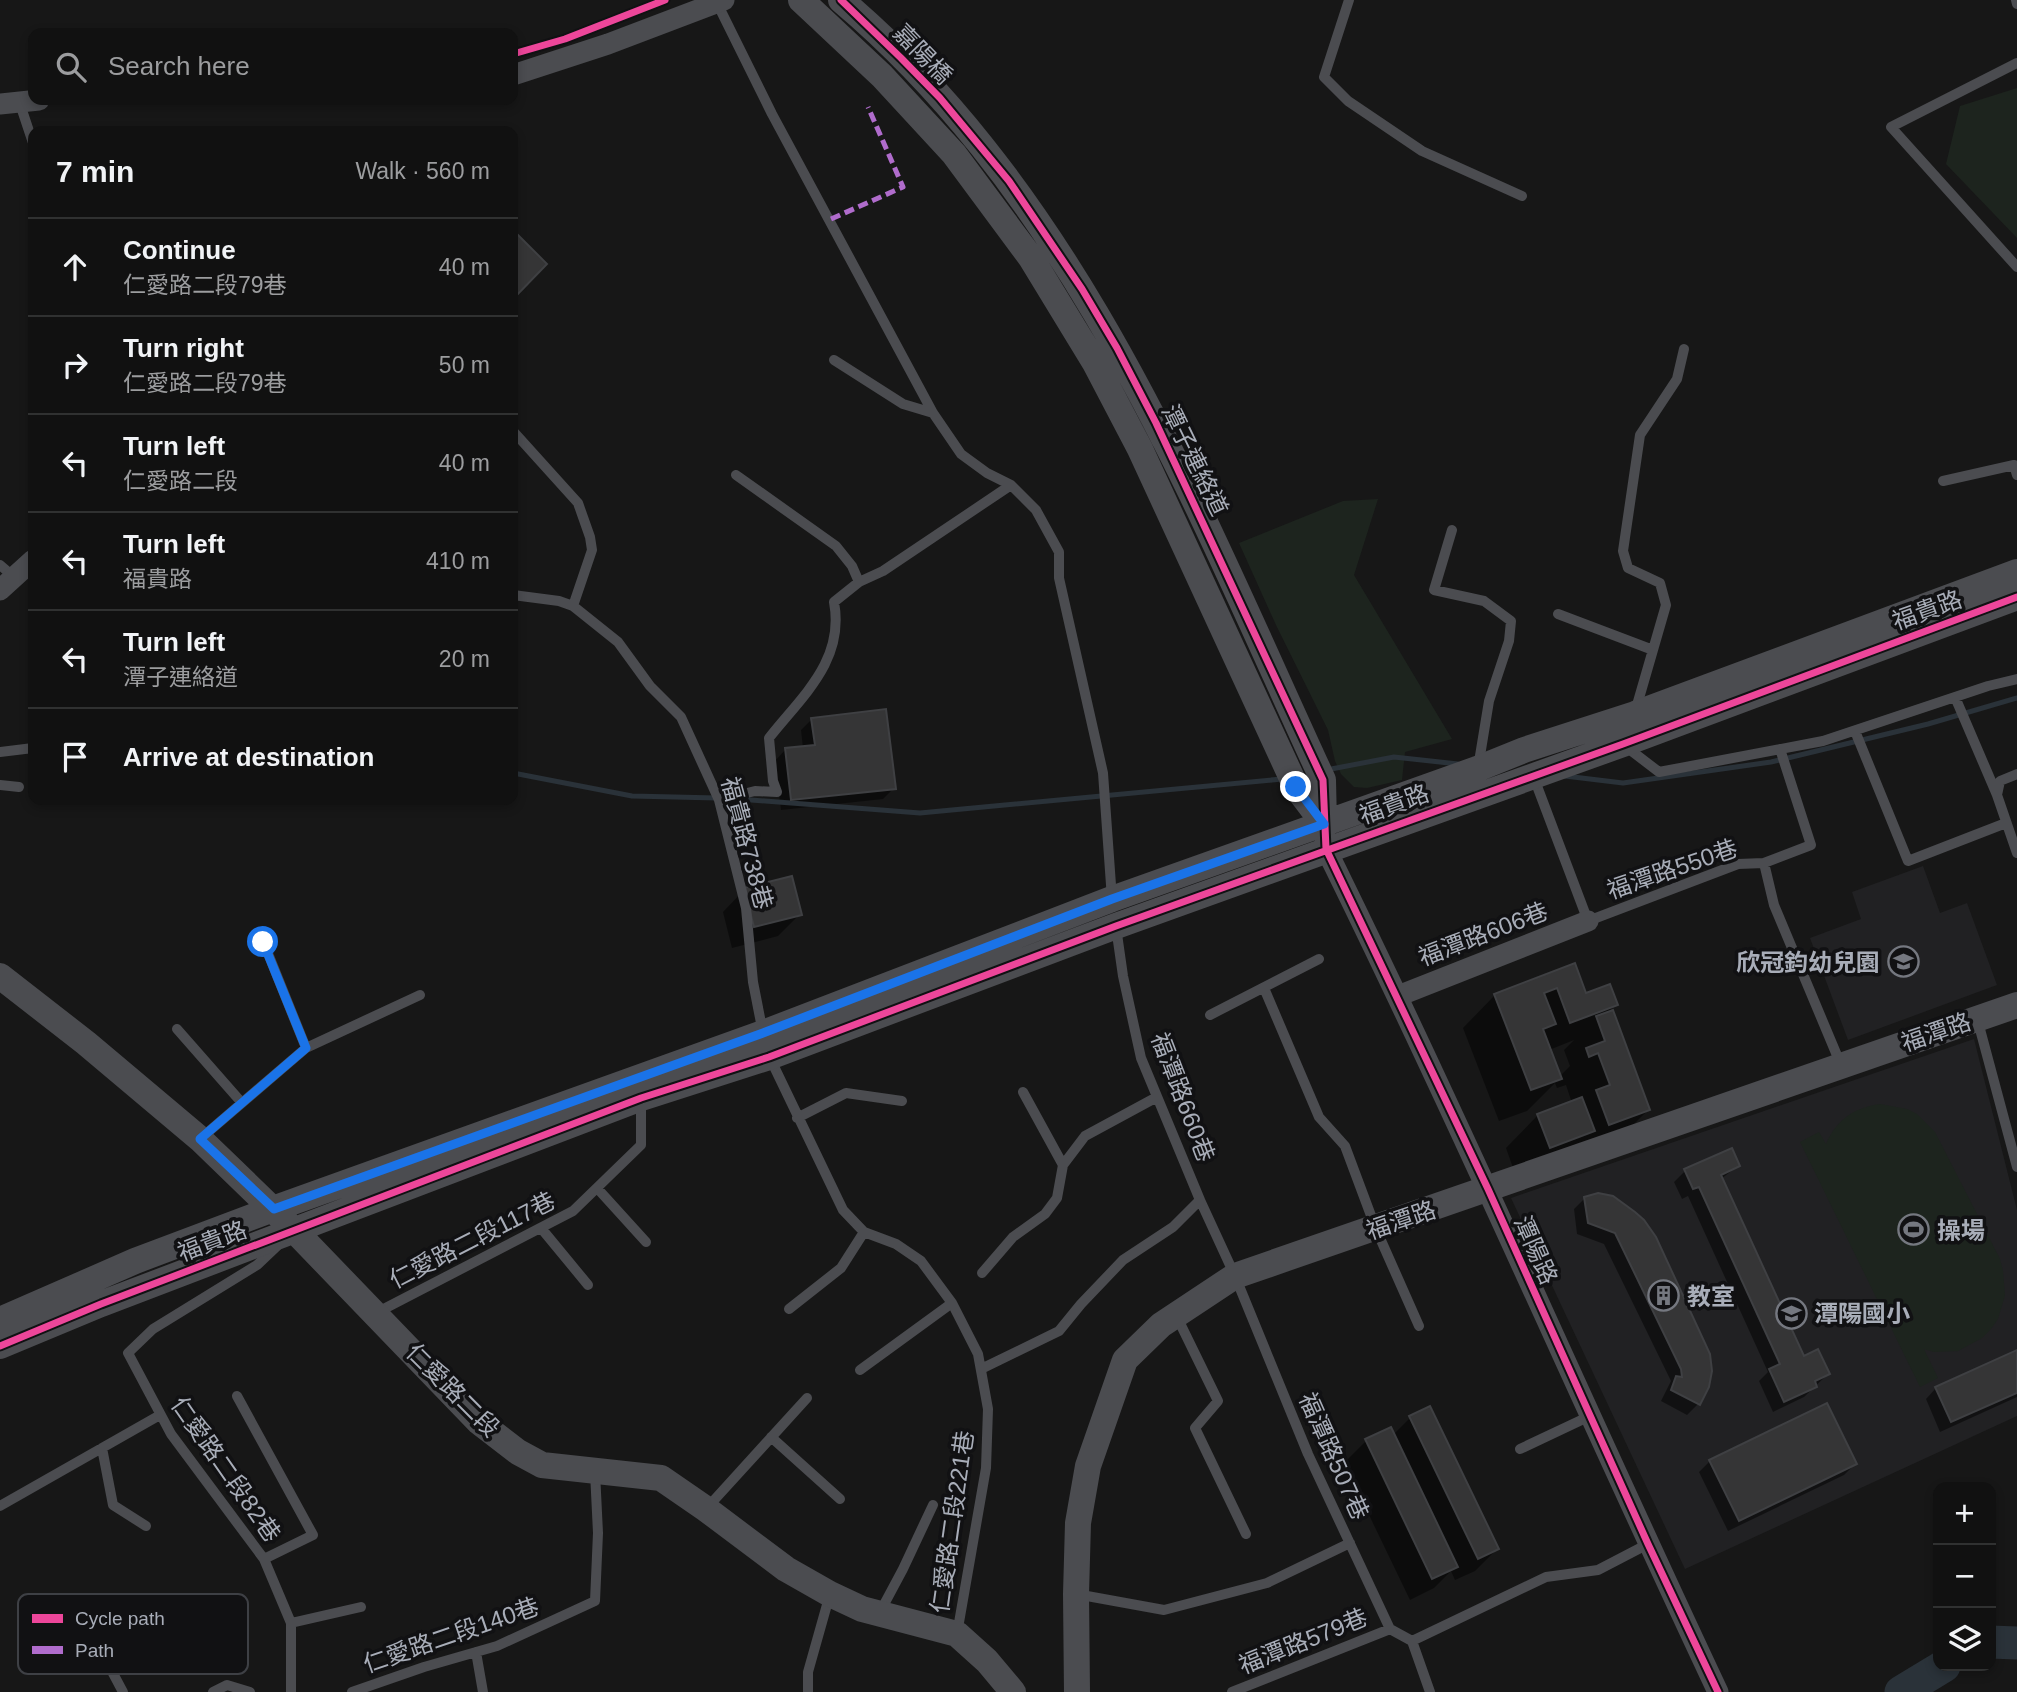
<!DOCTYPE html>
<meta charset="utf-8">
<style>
body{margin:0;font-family:Arial,"Noto Sans TC",sans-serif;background:#1a1a1a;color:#f1f3f6}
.controls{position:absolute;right:21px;bottom:21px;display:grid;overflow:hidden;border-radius:14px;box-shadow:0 4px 10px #0003}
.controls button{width:63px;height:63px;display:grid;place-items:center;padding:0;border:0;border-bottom:2px solid #303131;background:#111;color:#f1f3f6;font:35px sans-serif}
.stop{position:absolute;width:21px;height:21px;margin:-16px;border:5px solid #1a73e8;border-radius:50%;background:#fff}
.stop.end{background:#1a73e8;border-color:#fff;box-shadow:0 2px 7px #0008}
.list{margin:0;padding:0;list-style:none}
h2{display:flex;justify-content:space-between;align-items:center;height:91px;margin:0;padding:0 28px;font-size:30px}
h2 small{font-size:23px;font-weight:400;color:#9c9d9f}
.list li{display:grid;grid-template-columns:46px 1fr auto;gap:21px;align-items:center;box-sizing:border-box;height:98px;padding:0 28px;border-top:2px solid #303131}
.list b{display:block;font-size:26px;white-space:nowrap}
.list p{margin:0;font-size:23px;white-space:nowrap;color:#9c9d9f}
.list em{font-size:23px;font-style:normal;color:#9c9d9f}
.icon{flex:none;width:38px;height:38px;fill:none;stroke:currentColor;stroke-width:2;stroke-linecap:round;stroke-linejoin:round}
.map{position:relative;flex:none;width:2017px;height:1692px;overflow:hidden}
.search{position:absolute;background:#111;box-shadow:0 4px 10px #0003;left:28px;top:28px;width:490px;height:77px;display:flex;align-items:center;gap:18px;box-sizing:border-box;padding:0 24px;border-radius:14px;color:#9c9d9f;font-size:26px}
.panel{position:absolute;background:#111;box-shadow:0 4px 10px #0003;left:28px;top:126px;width:490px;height:679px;border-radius:14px}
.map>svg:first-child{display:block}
.built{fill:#212123}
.green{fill:#1d241e}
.shadow{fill:#0007;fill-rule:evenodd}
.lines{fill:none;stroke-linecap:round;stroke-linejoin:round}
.stream{stroke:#2a3239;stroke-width:5}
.river{stroke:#2a3239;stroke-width:33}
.building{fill:#353536;stroke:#3f4043;stroke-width:2}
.service{stroke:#4b4c50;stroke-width:10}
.minor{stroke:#4b4c50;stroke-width:21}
.tertiary{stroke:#4b4c50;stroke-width:26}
.quiet{stroke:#b06ccc;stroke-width:5;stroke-dasharray:10 5;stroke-linecap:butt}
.cycleway-casing{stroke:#111113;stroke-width:11}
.cycleway{stroke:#ed469a;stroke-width:7}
.route{stroke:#1a73e8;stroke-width:9}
.labels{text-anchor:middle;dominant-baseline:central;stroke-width:7;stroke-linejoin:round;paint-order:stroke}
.street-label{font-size:24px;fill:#a8adb8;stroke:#111113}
.poi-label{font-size:24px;font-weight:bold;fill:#a8adb8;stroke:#111113;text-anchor:start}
.key{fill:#111113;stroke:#3e4045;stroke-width:2}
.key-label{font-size:19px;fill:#a8adb8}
</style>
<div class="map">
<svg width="2017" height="1692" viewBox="0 0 2017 1692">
<rect width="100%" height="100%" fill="#171717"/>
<path class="built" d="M1923 866 1940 913 1967 903 1997 985 1848 1040 1810 938 1861 919 1852 892Z
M1974 1039 2017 1210V1416L1685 1569 1511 1198Z"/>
<path class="green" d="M2017 88V238L1946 164 1960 106Z
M1378 499 1354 575 1452 739 1405 752 1402 780 1367 788 1354 787 1341 774 1335 761 1328 730 1276 625 1239 543 1343 501Z
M1880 1104 1907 1109 1917 1114 1935 1132 2000 1259 2003 1271 2005 1295 1998 1319 1991 1329 1982 1338 1958 1351 1934 1352 1924 1349 1938 1378 1920 1387 1800 1142 1819 1132 1826 1144C1837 1119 1854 1108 1880 1104Z"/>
<path class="shadow" d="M812 719 894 788 883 799 781 810 775 761 785 750 803 748 801 730Z
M745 889 800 914 778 936 732 948 723 912Z
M1574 965 1585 995 1616 1004 1605 1015 1648 1110 1616 1142 1517 1179 1506 1148 1538 1115 1572 1103 1566 1085 1557 1088 1555 1083 1527 1111 1499 1121 1463 1028 1495 995ZM1574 1040 1564 1050 1570 1066 1559 1077 1549 1050Z
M1738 1166 1721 1179 1803 1358 1828 1374 1804 1397 1773 1412 1759 1381 1768 1372 1688 1196 1682 1199 1674 1182 1685 1171Z
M1598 1195 1698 1404 1687 1415 1661 1401 1671 1381 1604 1244 1577 1234 1574 1209 1585 1198Z
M2017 1353V1397L1940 1432 1926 1399 1936 1388Z
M1429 1408 1497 1549 1475 1571 1455 1580 1451 1571 1434 1588 1410 1600 1344 1463 1366 1441 1390 1429 1393 1435 1410 1418Z
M1710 1461 1855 1464 1844 1475 1728 1531 1699 1472Z"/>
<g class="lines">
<path class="stream" d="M1326 770 1394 757 1458 764
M513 773 632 796 717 798
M1565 776 1623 783 1771 762 1928 724 2017 698
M738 799 920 813 1282 779"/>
<path class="river" d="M1991 1642 2017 1643
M1901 1692 1944 1666"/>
</g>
<path class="building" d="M513 230 547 264 513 299Z
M886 709 896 789 791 800 785 748 815 745 811 718Z
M792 876 802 915 754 927 744 888Z
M1575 963 1586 993 1610 984 1618 1005 1570 1023 1557 988 1544 993 1556 1024 1543 1029 1562 1079 1531 1090 1494 994Z
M1613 1010 1650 1110 1609 1125 1596 1090 1610 1085 1598 1053 1589 1057 1586 1048 1605 1041 1596 1016Z
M1582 1097 1595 1131 1550 1148 1537 1114Z
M1732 1148 1740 1166 1721 1175 1804 1356 1818 1349 1830 1374 1815 1381 1817 1387 1784 1402 1769 1369 1780 1364 1699 1187 1693 1189 1684 1169Z
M1598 1193 1613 1196 1635 1212 1644 1220 1656 1237 1710 1354 1712 1371 1709 1387 1700 1405 1671 1390 1676 1376 1682 1377 1681 1369 1615 1233 1588 1223 1584 1197Z
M2017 1350V1393L1951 1422 1935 1387Z
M1827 1403 1857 1464 1739 1521 1709 1460Z
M1430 1406 1499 1549 1478 1559 1409 1416Z
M1391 1427 1458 1567 1432 1579 1365 1439Z"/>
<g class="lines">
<path class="service" d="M1349 0 1324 77 1348 101 1422 151 1522 196
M2016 0 2017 4
M717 3 772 114 933 413 961 454 987 473 1011 485 1036 510 1059 552V578L1103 773 1112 899
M2017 63 1891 127 2017 267
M19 101 33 143
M834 360 903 404 933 413
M513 431 578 503 590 537 592 550 573 606
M736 475 836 546 852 566 859 582
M1943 481 2014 465 2017 475
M1452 530 1434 590 1484 601 1511 621 1509 641 1489 701 1478 768
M0 565 14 577
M513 595 559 601 573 606 618 642 650 686 681 717 719 800 746 908 753 982 763 1033
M1558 614 1653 650
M1955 697 1997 795
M1635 712 1666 605 1660 583 1628 568 1623 551 1640 435 1677 379 1684 349
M1855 731 1908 861 2006 823
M1625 746 1659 772 1823 741 1988 686 2017 679
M0 752 33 748
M2017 774 2000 781 1997 795 2017 853
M1534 778 1588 921 1738 864 1764 863 1811 845 1780 749
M0 785 19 787
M719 800 755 791 777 792 773 781 769 738C802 696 845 661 834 602L859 582 883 571 1011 485
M1764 863 1774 905 1841 1065
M1116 927 1123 976 1141 1058 1200 1200 1235 1276 1308 1454 1390 1629 1412 1641
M263 941 306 1048
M1264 988 1319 1117 1345 1146 1376 1229 1419 1326
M1210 1015 1319 959
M1977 1018 2017 1167
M177 1029 242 1103
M769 1056 843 1210 864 1232 896 1244 921 1261 952 1303 978 1354 988 1409 986 1468 957 1634
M1023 1092 1063 1165
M797 1118 846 1093 902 1101
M200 1139 306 1048 420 995
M597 1188 646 1242
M541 1228 588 1285
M277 1246 257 1265 153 1329 128 1353 171 1434 264 1559 291 1623V1692
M982 1273 1013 1237 1045 1214 1057 1198 1063 1165 1085 1136 1157 1097
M789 1309 841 1268 864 1232
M376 1313 573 1211 641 1145V1098
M1176 1315 1218 1401 1195 1428 1246 1534
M981 1369 1059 1331 1081 1304 1123 1260 1173 1227 1200 1200
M860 1370 952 1303
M237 1396 313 1535 264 1559
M771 1437 840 1499
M102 1448 113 1505 146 1526
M1520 1449 1590 1416
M0 1506 160 1415
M706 1509 807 1398
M1076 1594 1164 1610 1267 1583 1350 1543
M74 1600 123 1692
M880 1612 903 1569 933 1505
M291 1623 361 1607
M1412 1641 1546 1577 1598 1570 1648 1544
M1412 1641 1430 1692
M476 1652 483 1692
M213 1692 227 1685 250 1692
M352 1692 424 1667 497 1646 595 1601 598 1533 595 1472
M808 1692V1672L830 1594
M1232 1692 1390 1629"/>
<path class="minor" d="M513 75 608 44 724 0
M0 104 39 100
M0 590 33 560
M1325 836 1326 849C1463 1127 1586 1412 1718 1692
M1398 996 1588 921"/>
<path class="tertiary" d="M801 0 882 76 954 154 1031 258 1095 363 1140 449 1296 787 1324 824
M841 0C1079 201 1196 505 1323 780L1324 824
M0 976 86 1043 200 1139 294 1230 479 1422 518 1452 542 1465 661 1478 706 1509 786 1569 830 1594 862 1609 957 1634 987 1661 1013 1692
M0 1320 135 1261 273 1209 763 1033 1112 899 1477 769 1524 750 1635 714 2017 572
M0 1346 101 1304 641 1098 769 1057 1116 926 1623 744 2017 597
M1077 1692 1076 1594 1078 1523 1088 1466 1125 1360 1161 1325 1235 1276 2017 1005"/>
<path class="quiet" d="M831 219 903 187 868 107"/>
<defs>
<path id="cycleway" d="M841 0 901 58 940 98 1009 181 1082 289 1117 348 1156 423 1323 780 1326 849 1488 1189 1648 1544 1718 1692
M513 54 565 39 665 0
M0 1346 101 1304 641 1098 769 1057 1116 926 1623 744 2017 597"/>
</defs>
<use href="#cycleway" class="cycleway-casing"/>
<use href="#cycleway" class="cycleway"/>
</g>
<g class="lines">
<path class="route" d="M263 942 306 1048 200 1139 274 1209 763 1033 1112 899 1324 824 1296 787"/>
</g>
<defs>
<symbol id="school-ring" viewBox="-11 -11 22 22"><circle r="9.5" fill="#111113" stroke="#757880" stroke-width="1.5"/><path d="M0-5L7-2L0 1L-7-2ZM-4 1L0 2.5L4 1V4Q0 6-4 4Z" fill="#757880"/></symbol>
<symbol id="stadium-ring" viewBox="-11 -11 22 22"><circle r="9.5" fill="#111113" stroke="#757880" stroke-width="1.5"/><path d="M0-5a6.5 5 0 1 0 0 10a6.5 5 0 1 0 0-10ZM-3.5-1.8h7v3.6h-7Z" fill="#757880"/></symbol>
<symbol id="building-ring" viewBox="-11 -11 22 22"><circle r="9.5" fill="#111113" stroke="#757880" stroke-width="1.5"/><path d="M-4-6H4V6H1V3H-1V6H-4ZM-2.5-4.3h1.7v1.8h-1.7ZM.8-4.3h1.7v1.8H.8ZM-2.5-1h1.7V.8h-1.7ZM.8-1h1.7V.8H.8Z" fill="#757880"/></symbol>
</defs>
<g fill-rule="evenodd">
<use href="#school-ring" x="1886" y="944" width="35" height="35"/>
<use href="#stadium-ring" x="1896" y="1212" width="35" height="35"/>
<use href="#building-ring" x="1646" y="1278" width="35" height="35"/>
<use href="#school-ring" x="1774" y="1296" width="35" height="35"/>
</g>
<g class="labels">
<g class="street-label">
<text transform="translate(923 54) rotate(46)">嘉陽橋</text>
<text transform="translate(1195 460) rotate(64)">潭子連絡道</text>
<text transform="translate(1927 610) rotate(-20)">福貴路</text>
<text transform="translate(1394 804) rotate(-20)">福貴路</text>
<text transform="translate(747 843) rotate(75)">福貴路738巷</text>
<text transform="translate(1672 869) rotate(-19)">福潭路550巷</text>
<text transform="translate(1483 934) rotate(-21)">福潭路606巷</text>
<text transform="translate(1936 1032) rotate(-19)">福潭路</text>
<text transform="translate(1183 1097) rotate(69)">福潭路660巷</text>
<text transform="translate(1401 1220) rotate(-19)">福潭路</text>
<text transform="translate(472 1240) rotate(-27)">仁愛路二段117巷</text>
<text transform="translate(212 1241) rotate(-21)">福貴路</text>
<text transform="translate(1536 1250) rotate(66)">潭陽路</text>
<text transform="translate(453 1390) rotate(45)">仁愛路二段</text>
<text transform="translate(1334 1456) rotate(66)">福潭路507巷</text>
<text transform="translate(226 1469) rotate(55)">仁愛路二段82巷</text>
<text transform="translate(952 1522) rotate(-82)">仁愛路二段221巷</text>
<text transform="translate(451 1635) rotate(-19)">仁愛路二段140巷</text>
<text transform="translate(1303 1641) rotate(-22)">福潭路579巷</text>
</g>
<g class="poi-label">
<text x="1880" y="962" text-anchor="end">欣冠鈞幼兒園</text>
<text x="1937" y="1230">操場</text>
<text x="1687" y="1296">教室</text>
<text x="1814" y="1313">潭陽國小</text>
</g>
</g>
<rect x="18" y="1594" width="230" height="80" rx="10" class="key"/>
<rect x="32" y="1614" width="31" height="9" fill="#ed469a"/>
<rect x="32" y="1646" width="31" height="8" fill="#b06ccc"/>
<g class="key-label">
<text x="75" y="1625">Cycle path</text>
<text x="75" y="1657">Path</text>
</g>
</svg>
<div class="controls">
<button>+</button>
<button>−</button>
<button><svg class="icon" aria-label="layers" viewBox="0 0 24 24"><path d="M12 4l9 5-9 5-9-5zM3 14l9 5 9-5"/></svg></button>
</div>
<div class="stop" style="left:263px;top:942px"></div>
<div class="stop end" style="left:1296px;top:787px"></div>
<div class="search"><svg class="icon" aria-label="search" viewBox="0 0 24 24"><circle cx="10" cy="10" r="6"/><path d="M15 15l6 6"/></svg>Search here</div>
<section class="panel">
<h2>7 min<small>Walk · 560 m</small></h2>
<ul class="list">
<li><svg class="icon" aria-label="ahead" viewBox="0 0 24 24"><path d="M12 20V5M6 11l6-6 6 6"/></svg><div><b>Continue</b><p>仁愛路二段79巷</p></div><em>40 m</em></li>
<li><svg class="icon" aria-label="right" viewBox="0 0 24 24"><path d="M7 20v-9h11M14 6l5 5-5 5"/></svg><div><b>Turn right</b><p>仁愛路二段79巷</p></div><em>50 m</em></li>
<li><svg class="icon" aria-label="left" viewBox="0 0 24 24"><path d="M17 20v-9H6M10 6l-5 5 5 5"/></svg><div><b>Turn left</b><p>仁愛路二段</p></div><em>40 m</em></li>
<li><svg class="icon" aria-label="left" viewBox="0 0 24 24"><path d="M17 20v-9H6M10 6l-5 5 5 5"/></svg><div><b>Turn left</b><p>福貴路</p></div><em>410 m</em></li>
<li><svg class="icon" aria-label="left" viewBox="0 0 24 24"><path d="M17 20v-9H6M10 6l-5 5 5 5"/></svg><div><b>Turn left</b><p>潭子連絡道</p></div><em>20 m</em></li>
<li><svg class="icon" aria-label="arrive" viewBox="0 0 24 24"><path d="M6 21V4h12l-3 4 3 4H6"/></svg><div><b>Arrive at destination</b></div></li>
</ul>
</section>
</div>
